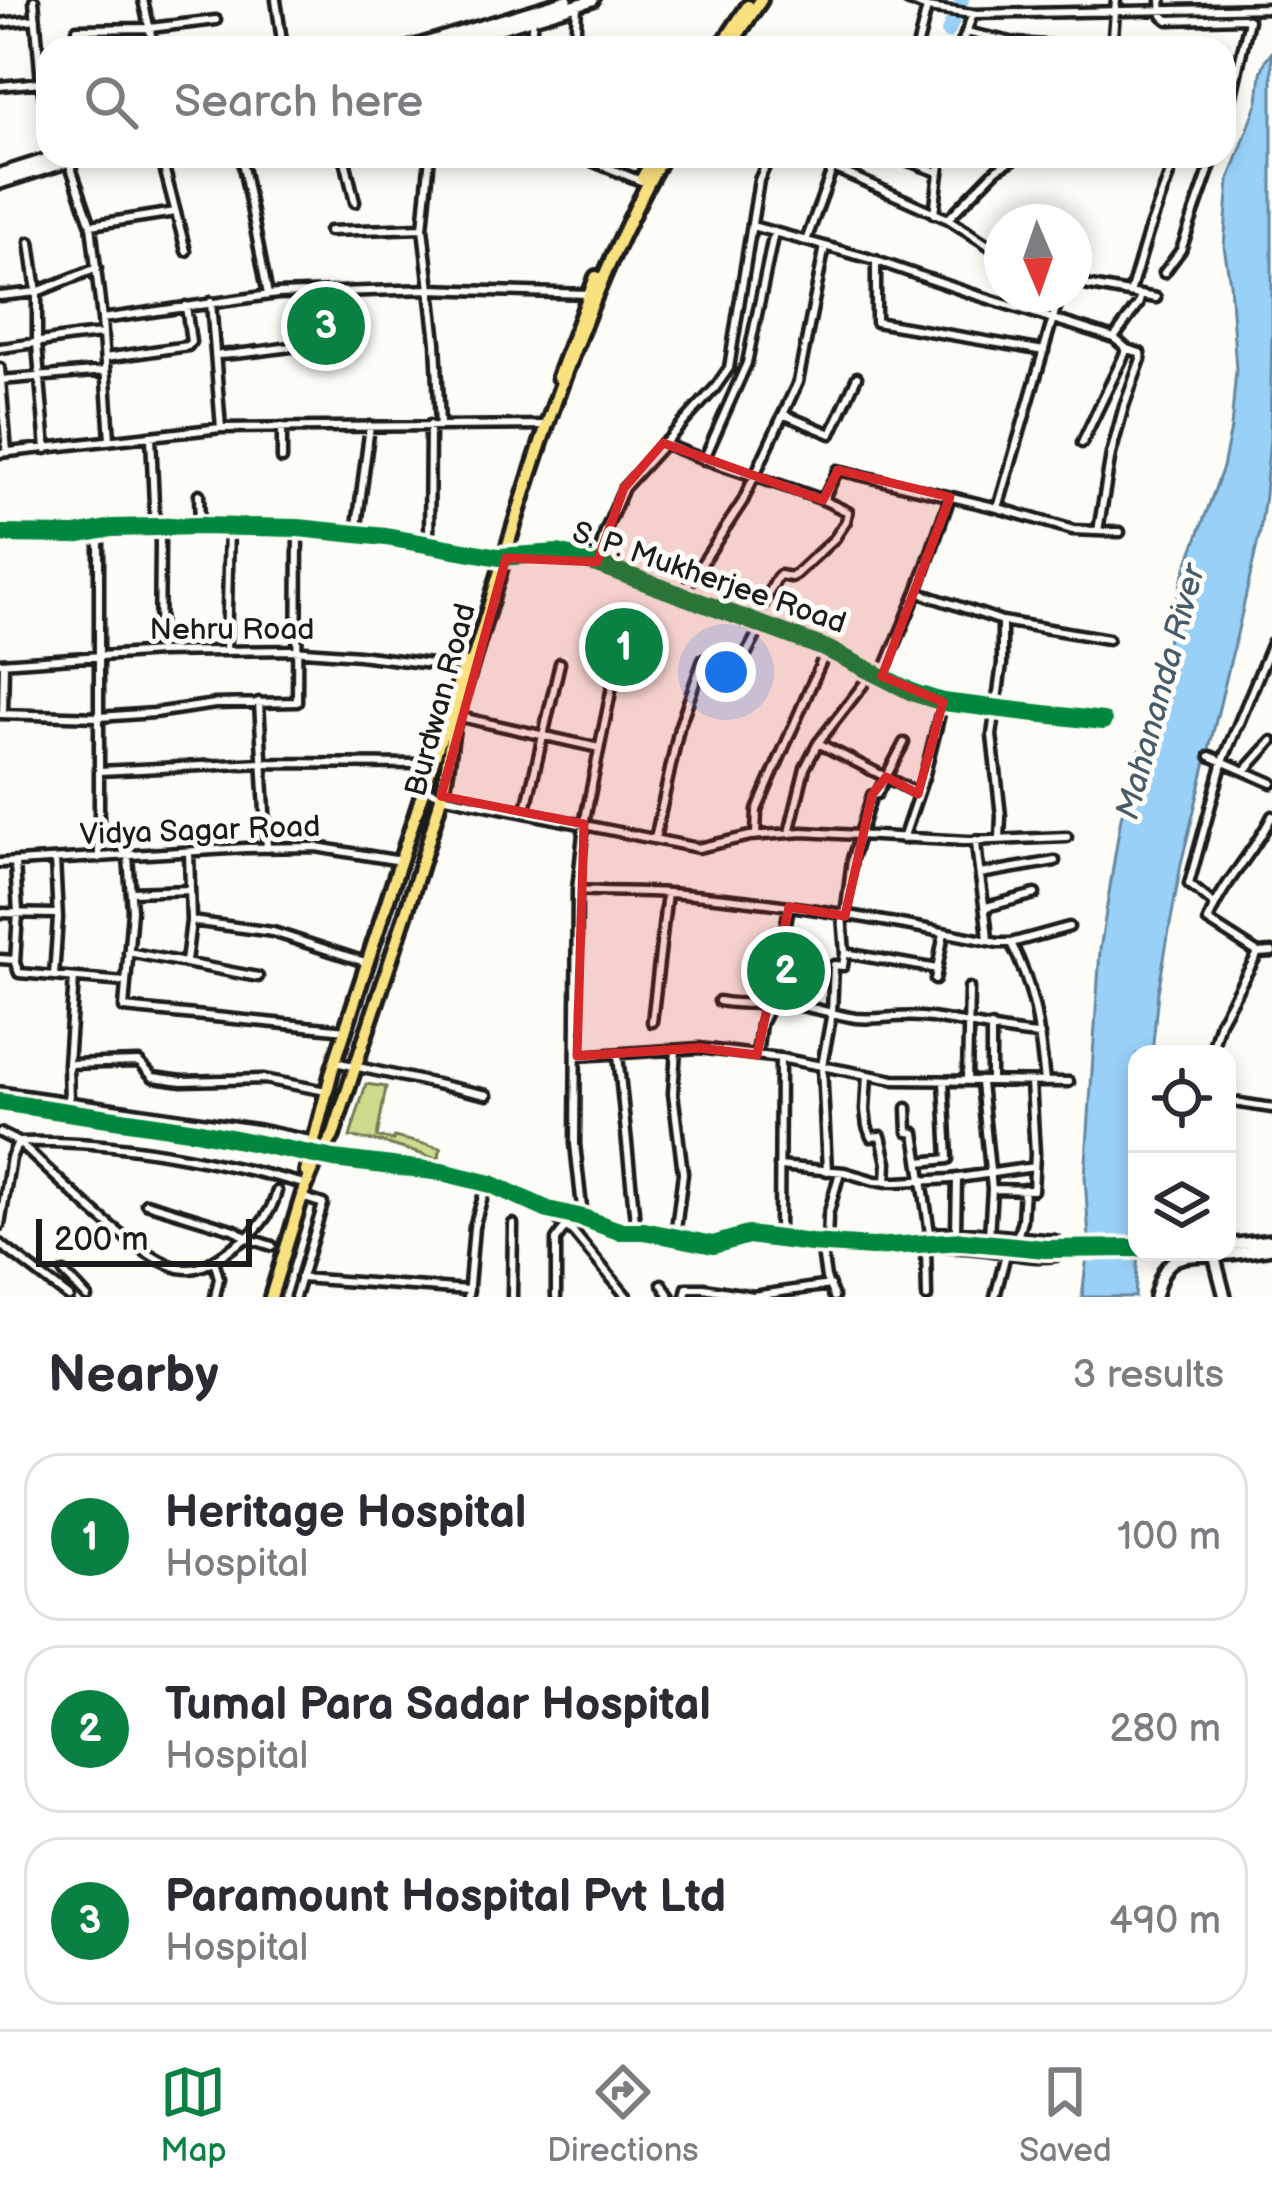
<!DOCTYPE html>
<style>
body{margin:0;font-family:"Balsamiq Sans",sans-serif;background:#f2f2f3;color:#2b2b33}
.controls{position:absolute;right:36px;bottom:36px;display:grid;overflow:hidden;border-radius:24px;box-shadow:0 6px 18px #0003}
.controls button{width:108px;height:108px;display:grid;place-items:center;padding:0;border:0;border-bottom:3px solid #e1e1e2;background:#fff;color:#2b2b33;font:60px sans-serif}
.compass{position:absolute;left:984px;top:204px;width:108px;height:108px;border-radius:50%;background:#fff;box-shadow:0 6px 18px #0003;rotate:178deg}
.scale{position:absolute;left:36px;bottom:30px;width:216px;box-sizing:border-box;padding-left:12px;border:6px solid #1c1c1c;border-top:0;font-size:33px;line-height:42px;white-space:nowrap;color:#1c1c1c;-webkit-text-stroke:9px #fdfcf7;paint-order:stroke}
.you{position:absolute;left:726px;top:672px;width:42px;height:42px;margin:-30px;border:9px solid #fff;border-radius:50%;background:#1a73e8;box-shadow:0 0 0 18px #1a73e833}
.badge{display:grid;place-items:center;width:78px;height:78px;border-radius:50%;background:#0b8043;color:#fff;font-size:39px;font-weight:700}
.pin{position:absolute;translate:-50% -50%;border:6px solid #fff;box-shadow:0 3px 12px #0006}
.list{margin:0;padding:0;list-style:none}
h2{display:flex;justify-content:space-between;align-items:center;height:156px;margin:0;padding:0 48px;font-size:51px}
h2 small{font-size:39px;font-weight:400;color:#7c7c81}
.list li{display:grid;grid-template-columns:78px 1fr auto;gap:36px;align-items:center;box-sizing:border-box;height:168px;margin:0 24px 24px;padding:0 24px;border:3px solid #e1e1e2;border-radius:36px}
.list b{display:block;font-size:45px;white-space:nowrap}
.list p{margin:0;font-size:39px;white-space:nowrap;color:#7c7c81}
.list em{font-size:39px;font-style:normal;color:#7c7c81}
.icon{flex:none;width:66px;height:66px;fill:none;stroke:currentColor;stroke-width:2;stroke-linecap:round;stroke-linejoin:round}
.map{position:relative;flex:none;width:1272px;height:1297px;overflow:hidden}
.search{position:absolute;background:#fff;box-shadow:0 6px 18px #0003;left:36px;right:36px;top:36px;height:132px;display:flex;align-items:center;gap:30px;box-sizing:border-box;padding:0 42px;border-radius:36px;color:#7c7c81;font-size:45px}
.sheet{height:732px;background:#fff}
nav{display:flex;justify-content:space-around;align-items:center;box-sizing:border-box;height:168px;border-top:3px solid #e1e1e2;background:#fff;font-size:33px;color:#7c7c81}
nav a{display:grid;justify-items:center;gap:6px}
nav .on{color:#0b8043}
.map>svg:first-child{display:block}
.green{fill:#cedb8e;stroke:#757c55;stroke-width:3}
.water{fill:#98d0f8;stroke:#6688a0;stroke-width:3}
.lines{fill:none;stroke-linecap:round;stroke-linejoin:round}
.river{stroke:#98d0f8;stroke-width:14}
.minor-casing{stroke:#1c1c1c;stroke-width:15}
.tertiary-casing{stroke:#1c1c1c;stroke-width:18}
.primary-casing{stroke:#1c1c1c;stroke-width:20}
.minor{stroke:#fdfcf7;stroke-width:6}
.tertiary{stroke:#fdfcf7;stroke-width:9}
.primary{stroke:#fae180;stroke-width:10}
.rail{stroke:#1c1c1c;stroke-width:3}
.tertiary-bridge-casing{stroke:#1c1c1c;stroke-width:18;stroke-linecap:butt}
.tertiary-bridge{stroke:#fdfcf7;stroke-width:9}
.cycleway-casing{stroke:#fdfcf7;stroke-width:26}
.cycleway{stroke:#00873e;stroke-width:18}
.marked{fill:#d62828;fill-opacity:0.2;stroke:#d62828;stroke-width:9;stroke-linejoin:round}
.labels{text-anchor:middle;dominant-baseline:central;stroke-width:10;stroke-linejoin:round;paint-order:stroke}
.street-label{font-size:30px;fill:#1c1c1c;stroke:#fdfcf7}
.water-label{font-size:33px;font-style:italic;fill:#475b69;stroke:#fdfcf7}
</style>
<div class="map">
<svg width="1272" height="1297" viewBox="0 0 1272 1297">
<rect width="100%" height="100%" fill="#fdfcf7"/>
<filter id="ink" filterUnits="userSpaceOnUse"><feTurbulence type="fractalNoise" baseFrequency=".00833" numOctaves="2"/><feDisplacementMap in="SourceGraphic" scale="24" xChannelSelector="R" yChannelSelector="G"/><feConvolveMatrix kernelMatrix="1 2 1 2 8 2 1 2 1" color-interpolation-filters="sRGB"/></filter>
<g filter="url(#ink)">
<path class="green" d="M366 1084 386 1087 377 1137 393 1140 394 1137 441 1148 438 1159 381 1142 350 1137Z"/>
<path class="water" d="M1272 52V332L1270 438 1265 495 1260 532 1238 630 1181 864 1158 992 1152 1054H1137L1138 1252 1135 1297H1082L1089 1239 1085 1177 1100 950 1121 817 1148 722 1182 579 1223 467 1231 428 1236 370 1230 283 1224 247 1229 180 1258 101 1261 73 1266 59Z"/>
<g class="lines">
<path class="river" d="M948 32 962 0"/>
<defs>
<path id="minor" d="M34 0 41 82 48 121
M143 0 154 48
M276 0 283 48
M907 0 927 8 973 14 1272 8
M1161 0 1162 15 1168 20 1243 18 1249 20 1224 131
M0 23 36 19
M77 29 150 28 216 20
M966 32 1016 43 1090 48
M530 48 533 18
M575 48 577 5
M917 48 927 8
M960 48 973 14
M1112 48 1116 0
M1224 66 1238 68
M0 86 41 82
M161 156 186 251
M241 156 268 295
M344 156 355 202
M430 156 423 228 436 342 440 425
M579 156 641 181
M807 156 948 219 1002 254
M895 156 938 172
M69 162 91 225 102 319 110 440
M934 214 941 156
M948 219 997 169 1020 156
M91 225 175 212
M752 226 868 258 973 294 1114 338
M329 231 423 228
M806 241 837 156
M30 242 37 292V344L46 449
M876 260V322L1044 351
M1164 273 1181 250 1214 156
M1074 283 1156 298
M1130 293 1148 233 1176 156
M0 296 37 292 97 268
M211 302 221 428
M102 319 277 294 430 289 588 294
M0 348C35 344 68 336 103 334
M217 355C252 354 287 346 322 344
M105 358 188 346 191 342 186 306
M0 368 7 452
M1 380 105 371
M785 415 831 434 857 377
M282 427V459
M151 436 155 528 160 540 159 652
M663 443C715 466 770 480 823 500L838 470 998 508 1073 530 1120 532
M1082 443 1127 349
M0 453 221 428 547 425
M704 460 747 363 774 232
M199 494 200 526
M998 508 1060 294
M99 531V858
M1098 531 1111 454 1124 406 1141 359 1140 353 1127 349 1114 338 1138 305 1141 295
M0 534 75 535 112 528 200 526 298 528 386 537 499 557 558 553 586 560 827 649 914 693 943 702 1103 721
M356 534 370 426
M429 544 430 425
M596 564 605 532 624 488 715 388 729 368 759 180 770 156
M917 592 1002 621 1108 639
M682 594 743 501 798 382 825 246
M754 621 777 578 780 575 791 577 795 575 835 538 846 521 848 512 823 500
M226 651 229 526
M0 663 159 652 291 650 359 655 463 668
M882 676 917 592 950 497
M259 702 267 848
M0 714 99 717 154 713 215 704 297 702 298 528
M3 714 4 663
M456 716 599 748
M818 743 917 793
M1210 756 1272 783
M1246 770 1272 741
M99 771 262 763 429 764
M425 789 446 797 698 848 750 836 803 832 968 841 1067 837
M525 813 560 663
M1272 816C1254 853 1222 883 1208 921L1258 953 1272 952
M789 833 805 768 818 743 873 672
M756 835 757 810 827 649
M1000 838 1001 816 992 735 1002 664V621
M655 839 679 728 703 660 736 673 762 625
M903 839 925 774 943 702
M976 840C978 874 986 907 988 941
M128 856 132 910 124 1008 346 1030
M0 863 246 848 316 847 401 861
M15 863 18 912 15 963 19 973 125 982
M980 874 1055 861
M577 890C608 892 638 891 669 893 779 901 890 921 998 943H1011L1069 927
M131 892 190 890
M1215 905 1189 884 1223 761 1272 643
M986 907 1035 894
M0 913 56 914
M842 915 845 953 937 969
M845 916 852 859 872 795 877 794 904 743
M191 921 273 932 368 963
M1011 943C1036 991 1039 1028 1045 1082
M128 952 258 977
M0 959 15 960
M186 962 191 921 189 852
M54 976 58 918 55 860
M935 980 944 933
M719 1001C743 1006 768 1002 793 1005 814 1007 835 1015 856 1018 877 1020 900 1015 921 1017 961 1020 1000 1033 1040 1035
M652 1022 667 893
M1211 1054 1220 1022 1258 953
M618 1055 636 1231
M757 1055 761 1024 771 1004 789 907
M578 1056 699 1048 780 1058 894 1080 1069 1082
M335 1062 487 1095
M68 1064 139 1062 153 1077 182 1081 264 1079 326 1091
M867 1075 865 1110 867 1126 871 1137 881 1136 887 1163 886 1182
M967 1081 969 988
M991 1081V1027
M981 1083 992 1189 989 1235
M1227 1101 1272 1108
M69 1102 68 1064 74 978
M907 1108 908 1132 915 1133 930 1233
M0 1133 18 1142C51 1171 149 1273 190 1269 206 1268 219 1257 232 1248 255 1233 270 1218 277 1191
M920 1162 948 1159 944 1081
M779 1166 844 1172 875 1181 898 1182 951 1179 1034 1167
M827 1171 822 1066 832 1012 834 965 843 966 845 953
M992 1189 1033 1190 1035 1154 1031 1082
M146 1203 235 1230 247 1238 272 1246
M549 1211 574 1233 627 1297
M583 1217 575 1144 577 890 584 824 615 672
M0 1225 11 1158 18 1142C114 1139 212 1160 304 1184
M956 1231 1055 1240 1056 1256C1030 1260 1003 1251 976 1249 956 1246 936 1250 917 1244L930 1233Z
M956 1231 957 1178
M675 1237 683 1173 673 1093 676 1050
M1017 1238 1022 1220 1024 1189
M779 1239 780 1058
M0 1244 69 1297
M821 1244 826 1278 834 1297
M827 1244 828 1215 840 1172
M926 1247 927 1297
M214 1260 219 1278 215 1297
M64 1273 87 1297
M300 1278 469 1290
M662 1284 670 1297
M295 1297 323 1204 302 1197
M468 1297 474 1227 487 1183
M512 1297 513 1224
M556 1297V1240L566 1226
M685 1297 687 1288H704L753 1296 830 1285
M995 1297 1006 1254"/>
<path id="tertiary" d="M408 48 567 0
M435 48 593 0
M0 174 57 156
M0 183 86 156
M0 1093 259 1131 312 1142 329 1153
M0 1102 196 1131 334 1159 442 1172 491 1184 548 1210 583 1218 619 1231H644L713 1245 748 1235 811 1243 873 1247 963 1241 1045 1249
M1227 1245 1272 1240
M1214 1255 1225 1297
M1155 1297C1165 1257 1174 1256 1211 1255 1232 1255 1252 1251 1272 1248"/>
<path id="primary" d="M720 48 748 6
M729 48 761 0
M642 178 655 156
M558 377 596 277
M306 1172 332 1071 465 663
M271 1297 303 1193 315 1164 333 1136C369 1022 410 909 442 794 448 770 449 745 454 721 513 533 566 329 663 156"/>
</defs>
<use href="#minor" class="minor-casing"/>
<use href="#tertiary" class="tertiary-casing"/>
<use href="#primary" class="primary-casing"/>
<use href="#minor" class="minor"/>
<use href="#tertiary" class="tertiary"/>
<use href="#primary" class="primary"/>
<path class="rail" d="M0 1250 61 1297"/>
<defs>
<path id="tertiary-bridge" d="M1045 1249 1137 1248"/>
</defs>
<use href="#tertiary-bridge" class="tertiary-bridge-casing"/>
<use href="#tertiary-bridge" class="tertiary-bridge"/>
<defs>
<path id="cycleway" d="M0 534 75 535 112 528 200 526 298 528 386 537 499 557 558 553 586 560 827 649 914 693 943 702 1103 721
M0 1102 196 1131 334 1159 442 1172 491 1184 548 1210 583 1218 619 1231H644L713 1245 748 1235 811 1243 873 1247 963 1241 1045 1249 1137 1248"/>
</defs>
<use href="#cycleway" class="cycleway-casing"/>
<use href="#cycleway" class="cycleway"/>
</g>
</g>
<path class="marked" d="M663 443 823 500 838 470 950 497 882 676 943 702 918 794 886 777 872 795 845 916 789 907 757 1055 699 1048 577 1056 584 824 441 796 506 558 597 562 624 488Z"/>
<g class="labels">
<g class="street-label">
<text transform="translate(709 578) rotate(19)">S. P. Mukherjee Road</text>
<text x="232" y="630">Nehru Road</text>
<text transform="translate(441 700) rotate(-75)">Burdwan Road</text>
<text transform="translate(200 831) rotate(-2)">Vidya Sagar Road</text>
</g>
<g class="water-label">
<text transform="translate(1161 692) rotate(-75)">Mahananda River</text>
</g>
</g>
</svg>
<div class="controls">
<button><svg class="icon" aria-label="locate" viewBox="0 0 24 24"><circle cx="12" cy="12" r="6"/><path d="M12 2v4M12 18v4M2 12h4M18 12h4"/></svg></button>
<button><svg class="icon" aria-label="layers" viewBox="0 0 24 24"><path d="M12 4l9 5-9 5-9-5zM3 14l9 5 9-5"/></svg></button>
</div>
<svg class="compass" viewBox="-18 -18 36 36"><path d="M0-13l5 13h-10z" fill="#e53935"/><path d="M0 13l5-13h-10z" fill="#7c7c81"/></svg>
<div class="scale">200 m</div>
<div class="you"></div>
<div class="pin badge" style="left:624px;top:647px">1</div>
<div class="pin badge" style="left:786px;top:971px">2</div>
<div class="pin badge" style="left:326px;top:326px">3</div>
<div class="search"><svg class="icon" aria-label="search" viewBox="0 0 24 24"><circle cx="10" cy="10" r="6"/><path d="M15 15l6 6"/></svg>Search here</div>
</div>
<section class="sheet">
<h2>Nearby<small>3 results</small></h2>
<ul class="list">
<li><span class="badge">1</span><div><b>Heritage Hospital</b><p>Hospital</p></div><em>100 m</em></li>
<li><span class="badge">2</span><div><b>Tumal Para Sadar Hospital</b><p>Hospital</p></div><em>280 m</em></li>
<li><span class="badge">3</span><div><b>Paramount Hospital Pvt Ltd</b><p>Hospital</p></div><em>490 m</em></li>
</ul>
</section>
<nav>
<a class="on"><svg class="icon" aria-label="map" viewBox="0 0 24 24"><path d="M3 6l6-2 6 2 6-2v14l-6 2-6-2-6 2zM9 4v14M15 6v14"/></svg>Map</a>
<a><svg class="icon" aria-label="directions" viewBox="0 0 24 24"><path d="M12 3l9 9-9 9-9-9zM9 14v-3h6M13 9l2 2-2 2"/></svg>Directions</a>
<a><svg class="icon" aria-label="saved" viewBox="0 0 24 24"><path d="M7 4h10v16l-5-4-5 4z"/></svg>Saved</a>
</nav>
